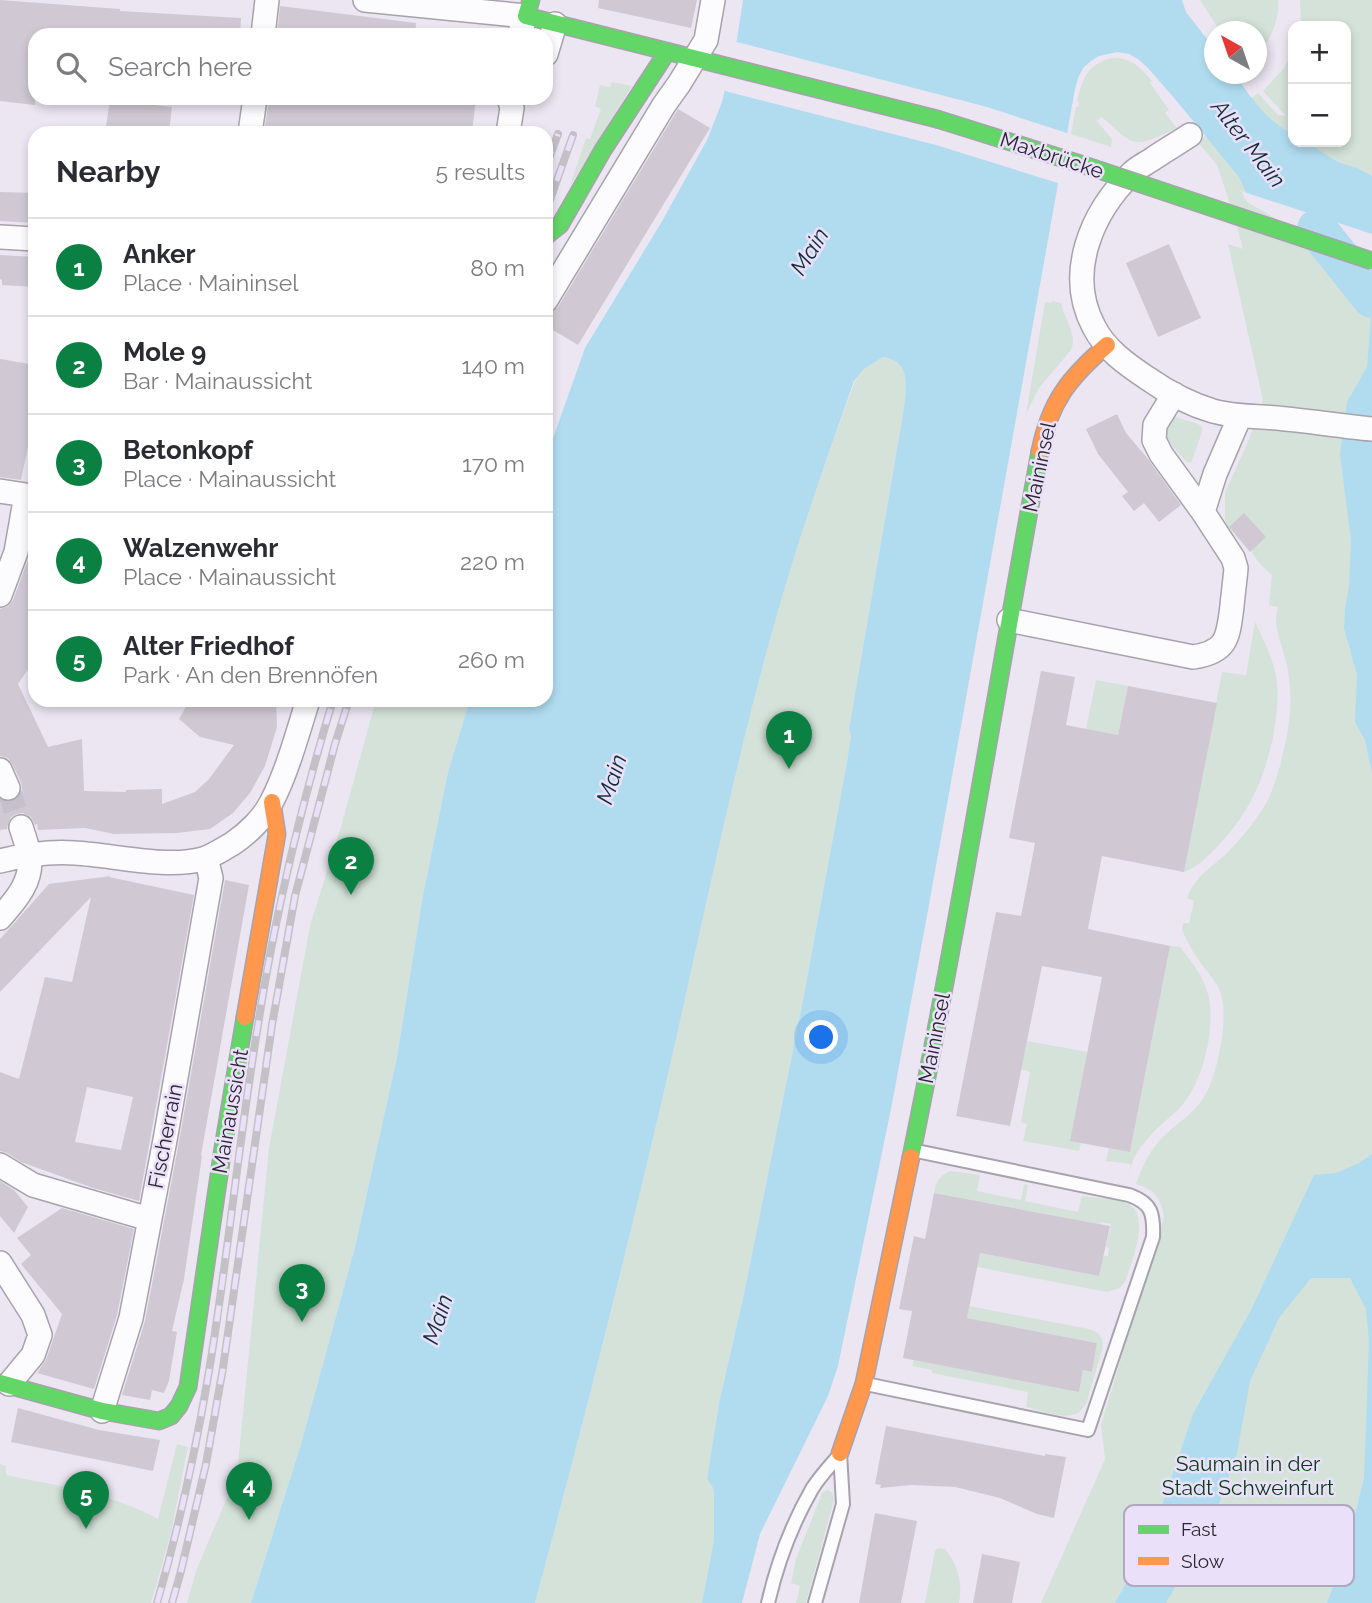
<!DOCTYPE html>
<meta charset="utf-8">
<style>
body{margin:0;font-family:Raleway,sans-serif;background:#f7f7f7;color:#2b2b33}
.controls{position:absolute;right:21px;top:21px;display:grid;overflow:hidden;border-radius:14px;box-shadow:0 4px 10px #0003}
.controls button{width:63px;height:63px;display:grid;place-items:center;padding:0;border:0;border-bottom:2px solid #e1e1e2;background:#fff;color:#2b2b33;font:35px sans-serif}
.compass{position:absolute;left:1204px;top:21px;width:63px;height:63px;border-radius:50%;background:#fff;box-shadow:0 4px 10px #0003;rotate:320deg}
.you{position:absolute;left:822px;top:1038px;width:24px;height:24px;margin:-18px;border:5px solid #fff;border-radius:50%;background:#1a73e8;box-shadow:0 0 0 10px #1a73e833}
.badge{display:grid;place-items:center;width:46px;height:46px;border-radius:50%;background:#0b8043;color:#fff;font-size:23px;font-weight:700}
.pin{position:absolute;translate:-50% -58px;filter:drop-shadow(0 2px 4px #0008)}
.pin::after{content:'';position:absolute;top:37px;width:24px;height:21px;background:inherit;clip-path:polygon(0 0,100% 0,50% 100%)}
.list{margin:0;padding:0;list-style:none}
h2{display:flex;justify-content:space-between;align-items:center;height:91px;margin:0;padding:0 28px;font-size:30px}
h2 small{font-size:23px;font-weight:400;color:#7c7c81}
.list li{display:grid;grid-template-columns:46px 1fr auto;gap:21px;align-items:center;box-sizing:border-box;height:98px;padding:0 28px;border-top:2px solid #e1e1e2}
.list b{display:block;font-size:26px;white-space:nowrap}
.list p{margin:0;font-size:23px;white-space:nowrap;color:#7c7c81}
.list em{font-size:23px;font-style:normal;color:#7c7c81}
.icon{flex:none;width:38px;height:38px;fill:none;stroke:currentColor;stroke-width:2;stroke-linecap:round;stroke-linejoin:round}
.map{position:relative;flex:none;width:1372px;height:1603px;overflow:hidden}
.search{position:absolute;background:#fff;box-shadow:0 4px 10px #0003;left:28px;top:28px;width:525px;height:77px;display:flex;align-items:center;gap:18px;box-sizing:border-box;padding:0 24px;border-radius:21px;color:#7c7c81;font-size:26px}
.panel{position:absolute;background:#fff;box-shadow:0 4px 10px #0003;left:28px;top:126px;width:525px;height:581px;border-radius:21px}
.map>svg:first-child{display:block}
.green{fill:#d4e2d9}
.water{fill:#b1dcf0}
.pier{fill:#ece6f3}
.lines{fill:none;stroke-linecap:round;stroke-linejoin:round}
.river{stroke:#b1dcf0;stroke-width:40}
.building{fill:#d0c9d3;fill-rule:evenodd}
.street-tunnel{stroke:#c5c0cc;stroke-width:23;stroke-dasharray:23 11;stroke-linecap:butt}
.lane-casing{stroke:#a7a2ac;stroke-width:16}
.street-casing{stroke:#a7a2ac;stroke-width:26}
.fast-casing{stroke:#a7a2ac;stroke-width:19}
.slow-casing{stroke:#a7a2ac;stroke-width:19}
.lane{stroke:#fcfbfd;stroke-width:12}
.street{stroke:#fcfbfd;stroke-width:23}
.fast{stroke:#63d668;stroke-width:16}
.slow{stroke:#ff974d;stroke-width:16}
.rail-casing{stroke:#c3c1c5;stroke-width:8}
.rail{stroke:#ebe0f9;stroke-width:5;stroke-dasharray:16;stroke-linecap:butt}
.fast-bridge-casing{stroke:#a7a2ac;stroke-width:19;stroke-linecap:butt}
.fast-bridge{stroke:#63d668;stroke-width:16}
.labels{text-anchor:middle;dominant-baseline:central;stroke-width:5;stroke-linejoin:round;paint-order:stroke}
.street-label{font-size:21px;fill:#2b2630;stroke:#ebe0f9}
.park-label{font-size:21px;fill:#093a15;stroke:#ebe0f9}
.water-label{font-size:23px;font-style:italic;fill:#102f3a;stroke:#ebe0f9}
.key{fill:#ebe0f9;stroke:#b1a8bd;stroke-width:2}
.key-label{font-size:19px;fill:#2b2630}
</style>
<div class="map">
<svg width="1372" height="1603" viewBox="0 0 1372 1603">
<rect width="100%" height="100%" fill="#ece6f3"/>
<path class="green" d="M1200 0H1278C1280 19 1270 42 1257 55L1256 32 1220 31Z
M1300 0H1372V1603H1041L1105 1459 1101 1425 1164 1217C1161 1198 1155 1190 1136 1184 1142 1167 1149 1151 1162 1138 1175 1124 1194 1114 1204 1097 1217 1077 1228 1022 1222 998 1219 983 1206 971 1197 958 1191 949 1186 939 1182 930L1183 923H1189L1194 901 1187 898C1196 874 1212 868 1229 851 1243 836 1262 814 1270 795 1281 770 1293 718 1290 691 1290 679 1287 665 1284 654 1279 635 1273 627 1278 607L1269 605 1272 575C1247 554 1249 544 1244 514L1228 528 1225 520V492L1248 442 1263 400 1228 244 1243 249 1235 219 1217 165 1198 142 1258 93 1278 115 1286 116 1263 91 1284 68 1293 50V142H1346V26H1301Z
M1111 58C1131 57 1140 67 1152 81L1150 83 1169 110 1165 113 1177 128C1133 148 1137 149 1102 117L1097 121 1112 139 1111 147 1071 134 1076 107H1078L1079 102 1077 101C1083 78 1086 66 1111 58Z
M612 82 632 86 570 186 586 138 590 139 601 109 595 106 600 85 610 87Z
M1052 301 1061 303C1064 319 1078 334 1071 350L1039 388 1026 414 1045 302 1051 303Z
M883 357C913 361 906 392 903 414L849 729 851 736 847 762 803 1000 744 1294 719 1403 707 1479 713 1488 714 1494V1540L702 1603H535C582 1429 626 1255 667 1079 703 920 735 760 780 603 802 528 828 454 855 381L864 369Z
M1169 415 1198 424 1202 427V432L1191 463 1187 462 1173 447 1164 433Z
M1255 622C1264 641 1275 662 1277 683 1279 701 1276 719 1273 737 1264 780 1249 813 1218 846 1208 856 1198 867 1184 872L1222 672 1246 675Z
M1096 680 1128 686 1118 735 1086 729Z
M376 700H470L448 772 423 895 397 1057 355 1247 301 1444 251 1603H187L196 1571 237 1474 269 1148 310 926 342 823Z
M1170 946 1180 947C1192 962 1205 978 1209 998 1215 1032 1203 1083 1179 1109 1174 1114 1168 1118 1163 1123 1153 1132 1142 1144 1135 1156 1131 1163 1130 1173 1128 1182L1131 1164 1106 1161 1109 1148 1130 1152Z
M1027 1041 1088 1052 1081 1143 1079 1151 1023 1141 1027 1124 1021 1122 1030 1072 1021 1069Z
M950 1171 980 1175 977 1191 1021 1200 1024 1184 1028 1185 1025 1201 1078 1212 1082 1196C1096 1198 1113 1198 1126 1203 1153 1213 1131 1263 1125 1282L1120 1288 1107 1292 977 1267 980 1253 1099 1276 1103 1256H1108L1109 1248 1106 1247 1111 1224 1101 1222 1100 1224 934 1193C936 1181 939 1176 950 1171Z
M969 1306 1089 1329C1099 1332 1103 1337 1103 1347L1086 1404C1082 1409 1079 1414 1072 1415 1061 1418 1038 1410 1026 1407L1028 1392 932 1373V1370L912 1366 914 1360 1079 1391 1083 1370 1092 1372 1097 1343 967 1318Z
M177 1444 188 1447 170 1537 151 1603H0V1464L6 1466V1475C58 1486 111 1493 158 1519Z
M827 1490 833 1493 834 1500 806 1603H796L800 1586 791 1583 796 1559 822 1493Z
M938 1548 945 1549C958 1565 963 1583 959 1603H925L935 1551Z"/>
<path class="water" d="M743 0H1182L1186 12 1214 48V74H1234C1252 98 1265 120 1293 134V142H1306L1338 162 1357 168 1372 176V774L1365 740 1355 722 1357 675 1344 628 1345 608 1349 586 1351 541 1340 454 1347 402 1367 367 1372 303 1365 277 1250 201 1239 177 1175 99 1148 68 1138 59 1129 54 1117 52 1099 56 1091 61 1083 68 1078 78 1075 89 929 905 892 1104 838 1366 828 1396 760 1534 742 1603H702L714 1540V1494L713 1488 707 1479 719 1403 744 1294 803 1000 847 762 851 736 849 729 903 414C906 392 913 361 883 357L864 369 854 381C828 455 802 528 780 604 735 760 703 921 667 1079 626 1255 582 1429 535 1603H251L301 1444 355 1247 397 1057 423 895 448 772 470 700H546V458L585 348 661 223 707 140 722 102 737 39Z
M1372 1154V1603H1327L1345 1555 1364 1478 1369 1342 1366 1309 1350 1278H1311L1279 1318 1250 1381 1237 1453 1214 1518 1166 1603H1115L1141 1556 1159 1514 1193 1414 1251 1310 1314 1175 1336 1173 1359 1163Z"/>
<path class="pier" d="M733 41 987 107 1070 134 1061 184 936 145 721 90Z
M1241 191 1372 234V288L1364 285 1362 279 1331 250 1247 202Z"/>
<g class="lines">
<path class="river" d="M1317 229 1372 298"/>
</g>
<path class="building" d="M0 0 120 9V11L241 18 240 35H35V105L0 101Z
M599 0H697L691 28 598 8Z
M280 6 416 23 415 35H277Z
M269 98H476L472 133H264Z
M110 100 172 107 169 133H105Z
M678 109 710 128 578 345 546 326V315L558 307Z
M0 192 35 193V223L0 221Z
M1169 244 1201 318 1158 337 1126 263Z
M0 255 35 257V287L2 285V280L0 279Z
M0 359 35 365V438L30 437 21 480 0 477Z
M1117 414 1126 433 1148 459 1181 505 1159 522 1144 503 1134 511 1122 496 1128 492 1098 454 1086 429Z
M1244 513 1266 537 1250 552 1229 527Z
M35 539V659L18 684 48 747 82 739 84 791 126 792V790L162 789V804L195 792 209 779 234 745 200 737 179 719 190 700H276L277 727 265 766 250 793 233 813 210 829 177 833 114 834 85 828 38 830 37 824 35 825 31 817 23 813 16 814 11 817 8 824 7 829 0 830V799L7 802 14 800 20 796 22 789 21 782 12 764 8 758 0 756V609L8 606 13 600 29 557 32 540Z
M1041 671 1075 677 1066 725 1118 735 1128 686 1217 703 1184 872 1102 856 1088 929 1170 946 1130 1152 1070 1141 1102 977 1042 966 1010 1126 956 1116 996 912 1021 916 1028 880 1035 843 1009 838Z
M111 876 109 877 194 895 139 1201 93 1188 21 1162 7 1153 0 1151V1072L19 1079 45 977 72 982 91 897 0 992V939L49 884ZM87 1087 133 1097 121 1150 75 1142Z
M225 880 249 885 201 1155 202 1156 184 1279 172 1331 177 1332 169 1381 164 1393 152 1390 150 1400 122 1395 145 1321 179 1142Z
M0 1181 14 1190 28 1207 14 1233 0 1216Z
M934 1193 1110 1226 1099 1276 980 1253 967 1318 1097 1343 1092 1372 1083 1370 1079 1392 903 1358 912 1311 899 1309 914 1236 925 1239Z
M62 1208 134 1229 117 1315 94 1389 37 1373 46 1360 62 1314 21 1264 31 1255 17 1238Z
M18 1408 99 1430 160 1440 153 1471 11 1442Z
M886 1426 1045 1456V1454L1066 1457 1054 1518 1037 1514 1000 1498 955 1487 911 1485 880 1488 881 1485 875 1484Z
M875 1513 917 1521 901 1603H859Z
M982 1554 1020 1562 1012 1603H973Z"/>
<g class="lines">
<path class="street-tunnel" d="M8 788 21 827"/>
<defs>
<path id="lane" d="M866 1384 1088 1430 1153 1237C1154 1214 1152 1203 1129 1195L912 1150
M768 1603C777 1564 792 1524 812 1489 820 1476 831 1465 840 1454
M815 1603 843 1504 840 1453"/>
<path id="street" d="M365 0 526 16 519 35
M263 35 267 0
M546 54 555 24
M250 133 255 98
M508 133 512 108 509 98
M1190 135C1178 143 1166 150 1154 158 1147 163 1138 167 1132 173 1092 212 1065 273 1094 327 1105 349 1126 364 1147 378 1167 392 1189 404 1213 411 1234 417 1255 416 1277 418 1309 421 1340 426 1372 429
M0 237 35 239
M546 300 664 105 679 84 706 40 713 0
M1174 394 1155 425 1154 440 1161 454 1203 512
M0 491 26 495 16 552 0 595
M1009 620 1193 657C1228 652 1228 637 1232 606 1233 594 1235 581 1236 568L1233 558 1203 512 1215 474 1240 416
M0 770 8 788
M0 861C24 855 50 851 75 853 113 855 167 869 203 859 213 856 223 849 232 844 247 834 264 818 272 801 287 772 298 732 308 700
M0 918C16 900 34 880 29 854 27 845 24 836 21 827
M0 1165 33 1185 149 1219
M0 1263 33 1315 40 1335 33 1355 9 1384
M102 1411 131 1318 165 1140 211 878 206 858"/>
<path id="fast" d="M531 0 526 16 937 119
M546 236 560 225 603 150 667 52
M911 1157C959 922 997 686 1040 451
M0 1383 102 1411 159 1421 171 1416 179 1406 188 1387 223 1148 245 1017"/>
<path id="slow" d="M1040 451C1050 401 1070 377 1107 345
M245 1017 277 834 272 802
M840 1453 864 1383 911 1157"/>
</defs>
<use href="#lane" class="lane-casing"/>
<use href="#street" class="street-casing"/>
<use href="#fast" class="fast-casing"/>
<use href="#slow" class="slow-casing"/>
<use href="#lane" class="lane"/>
<use href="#street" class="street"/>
<use href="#fast" class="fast"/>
<use href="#slow" class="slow"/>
<defs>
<path id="rail" d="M546 166 558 134
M546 211 573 135
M157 1603C179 1527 196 1449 209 1371 228 1256 239 1139 258 1025 275 914 301 806 333 700
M172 1603 181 1571 206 1464 223 1368 272 1025 295 896 335 744 349 700"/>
</defs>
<use href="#rail" class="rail-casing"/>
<use href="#rail" class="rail"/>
<defs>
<path id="fast-bridge" d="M937 119 1090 167 1372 261"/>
</defs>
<use href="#fast-bridge" class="fast-bridge-casing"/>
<use href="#fast-bridge" class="fast-bridge"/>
</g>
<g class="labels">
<g class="street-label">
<text transform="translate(1052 155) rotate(18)">Maxbrücke</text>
<text transform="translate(1039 467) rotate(-78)">Maininsel</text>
<text transform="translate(934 1038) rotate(-79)">Maininsel</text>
<text transform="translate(230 1111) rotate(-80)">Mainaussicht</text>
<text transform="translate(165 1136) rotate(-79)">Fischerrain</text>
</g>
<g class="park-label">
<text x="1248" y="1463">Saumain in der<tspan x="1248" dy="24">Stadt Schweinfurt</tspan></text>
</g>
<g class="water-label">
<text transform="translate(1249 143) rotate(52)">Alter Main</text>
<text transform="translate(809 251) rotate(-58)">Main</text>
<text transform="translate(611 779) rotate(-72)">Main</text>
<text transform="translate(437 1319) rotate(-72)">Main</text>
</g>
</g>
<rect x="1124" y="1505" width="230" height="81" rx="10" class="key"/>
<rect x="1138" y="1525" width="31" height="9" fill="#63d668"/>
<rect x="1138" y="1557" width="31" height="8" fill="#ff974d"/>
<g class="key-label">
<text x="1181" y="1536">Fast</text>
<text x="1181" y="1568">Slow</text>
</g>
</svg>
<div class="controls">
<button>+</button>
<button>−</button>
</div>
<svg class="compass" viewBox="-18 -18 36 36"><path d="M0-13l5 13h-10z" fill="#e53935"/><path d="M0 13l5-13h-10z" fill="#7c7c81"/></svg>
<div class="you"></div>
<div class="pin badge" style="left:789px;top:769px">1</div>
<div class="pin badge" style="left:351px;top:895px">2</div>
<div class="pin badge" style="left:302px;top:1322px">3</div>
<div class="pin badge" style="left:249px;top:1520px">4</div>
<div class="pin badge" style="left:86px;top:1529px">5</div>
<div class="search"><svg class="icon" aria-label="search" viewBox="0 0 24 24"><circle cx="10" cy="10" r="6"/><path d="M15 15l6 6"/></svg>Search here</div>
<section class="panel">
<h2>Nearby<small>5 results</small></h2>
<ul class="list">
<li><span class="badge">1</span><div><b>Anker</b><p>Place · Maininsel</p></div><em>80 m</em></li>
<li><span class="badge">2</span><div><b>Mole 9</b><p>Bar · Mainaussicht</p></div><em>140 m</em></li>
<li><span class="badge">3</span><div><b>Betonkopf</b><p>Place · Mainaussicht</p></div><em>170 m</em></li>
<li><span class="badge">4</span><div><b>Walzenwehr</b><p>Place · Mainaussicht</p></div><em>220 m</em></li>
<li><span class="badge">5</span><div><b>Alter Friedhof</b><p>Park · An den Brennöfen</p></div><em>260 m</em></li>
</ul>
</section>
</div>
